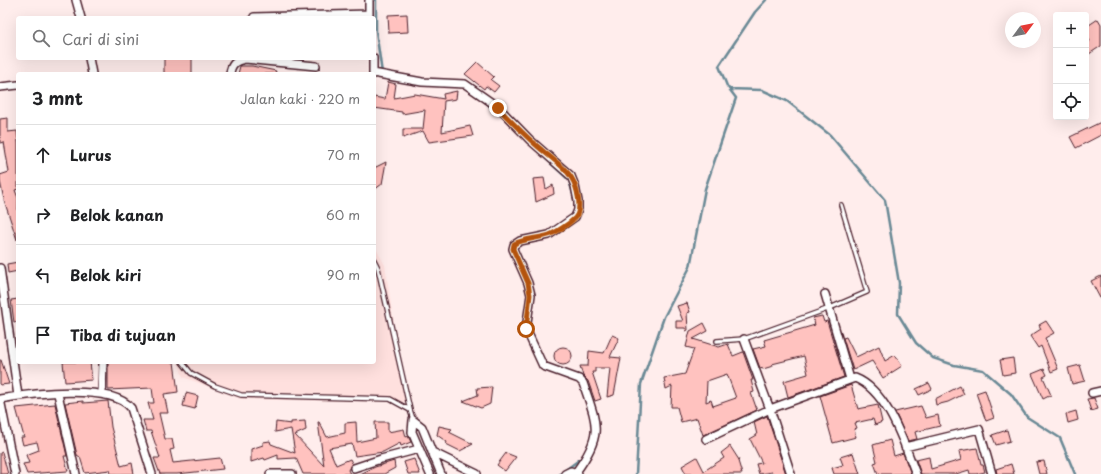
<!DOCTYPE html>
<html lang="id">
<meta charset="utf-8">
<style>
body{margin:0;font-family:"Playpen Sans",sans-serif;background:#f6f6f6;color:#202124}
.controls{position:absolute;right:12px;top:12px;display:grid;overflow:hidden;border-radius:4px;box-shadow:0 4px 16px #0002}
.controls button{width:36px;height:36px;display:grid;place-items:center;padding:0;border:0;border-bottom:1px solid #e0e0e0;background:#fff;color:#202124;font:20px sans-serif}
.compass{position:absolute;left:1005px;top:12px;width:36px;height:36px;border-radius:50%;background:#fff;box-shadow:0 4px 16px #0002;rotate:58deg}
.stop{position:absolute;width:12px;height:12px;margin:-9px;border:3px solid #b45309;border-radius:50%;background:#fff}
.stop.end{background:#b45309;border-color:#fff;box-shadow:0 1px 4px #0008}
.list{margin:0;padding:0;list-style:none}
h2{display:flex;justify-content:space-between;align-items:center;height:52px;margin:0;padding:0 16px;font-size:17px}
h2 small{font-size:13px;font-weight:400;color:#757577}
.list li{display:grid;grid-template-columns:26px 1fr auto;gap:12px;align-items:center;box-sizing:border-box;height:60px;padding:0 16px;border-top:1px solid #e0e0e0}
.list b{display:block;font-size:15px;white-space:nowrap}
.list em{font-size:13px;font-style:normal;color:#757577}
.icon{flex:none;width:22px;height:22px;fill:none;stroke:currentColor;stroke-width:2;stroke-linecap:round;stroke-linejoin:round}
.map{position:relative;flex:none;width:1101px;height:474px;overflow:hidden}
.search{position:absolute;background:#fff;box-shadow:0 4px 16px #0002;left:16px;top:16px;width:360px;height:44px;display:flex;align-items:center;gap:10px;box-sizing:border-box;padding:0 14px;border-radius:4px;color:#757577;font-size:15px}
.panel{position:absolute;background:#fff;box-shadow:0 4px 16px #0002;left:16px;top:72px;width:360px;height:292px;border-radius:4px}
.map>svg:first-child{display:block}
.built{fill:#ffe0de}
.lines{fill:none;stroke-linecap:round;stroke-linejoin:round}
.stream{stroke:#6a8995;stroke-width:2.5}
.building{fill:#ffc2bf;stroke:#4a1f2b;fill-rule:evenodd}
.service-casing{stroke:#4a1f2b;stroke-width:6}
.minor-casing{stroke:#4a1f2b;stroke-width:10}
.service{stroke:#fff;stroke-width:3.5}
.minor{stroke:#fff;stroke-width:7}
.route{stroke:#b45309;stroke-width:5}
</style>
<div class="map">
<svg width="1101" height="474" viewBox="0 0 1101 474">
<rect width="100%" height="100%" fill="#ffedec"/>
<filter id="ink" filterUnits="userSpaceOnUse"><feTurbulence type="fractalNoise" baseFrequency=".025" numOctaves="2"/><feDisplacementMap in="SourceGraphic" scale="8" xChannelSelector="R" yChannelSelector="G"/><feConvolveMatrix kernelMatrix="1 2 1 2 8 2 1 2 1" color-interpolation-filters="sRGB"/></filter>
<g filter="url(#ink)">
<path class="built" d="M374 245 385 265 406 402 241 399 183 377 178 362H374Z"/>
<g class="lines">
<path class="stream" d="M376 0V31L382 73
M729 89 762 90 787 101 830 135 885 200 899 283 898 314 916 343 933 358 954 365 983 370 1011 394 1027 417 1060 438 1075 474
M484 101 503 117
M545 158 569 180 575 202
M512 244V242L521 238
M560 474 583 457
M636 474 641 384 664 317 690 267 705 189 736 98 727 86 719 66 755 12 766 0"/>
</g>
<path class="building" d="M407 14 408 32 389 33 388 15Z
M1098 19 1101 24V46L1086 56V43L1090 41 1086 35V27Z
M164 58H192V74H164Z
M477 62 494 77 491 80 499 86 494 92 486 86 484 89 465 74Z
M240 66H252L276 71 275 74H238Z
M388 82 396 84 394 98 415 94 444 99 443 94 457 91 456 99 444 101 442 132 470 126 473 136 429 142 423 131 403 138V129H423L425 110 402 114V112L374 108V97L385 99Z
M8 118V132L17 131 18 144V189L15 190 18 198 17 240 4 200 0 181V175L9 172 4 142 0 143V119Z
M1101 122V135L1076 148 1070 137Z
M386 162 382 184 374 190V168Z
M544 178 546 189 553 185 554 194 536 202 533 179Z
M18 262V271L8 273 7 264Z
M1101 276V300L1091 281Z
M18 299V321L14 322 11 300Z
M687 303 690 312 687 313 688 330 686 331 685 328H676V321H683L677 306Z
M822 316 824 322 827 321 844 377 788 397 784 381 808 374 804 356 772 364 773 366 763 369 760 368 753 349 766 346 764 340 815 325 813 318Z
M1046 321 1054 333 1045 338 1058 369 1051 372 1041 346 1038 348 1030 336 1041 329 1039 325Z
M704 323 708 331 693 339 719 347 728 344 733 356 743 352 753 380H751L754 392 751 393 757 410 703 435 697 418 681 422 677 407H671L672 386 666 389 664 378 685 374 694 349 686 347 690 331ZM727 374 736 398 713 406 711 400 706 402 707 381Z
M612 335 619 338 610 357 621 358 614 395 607 397 610 368H595V372H592L601 399 595 401 588 381 583 376 580 366H588L589 351 604 353Z
M846 337 856 357 879 346 885 361 895 355 902 366 883 378 872 361 853 370 843 338Z
M554 356a9 9 0 1 1 18 0a9 9 0 1 1-18 0Z
M1013 358 1015 373 1003 375 1000 360Z
M0 360H1L9 384 0 385Z
M63 362H90L92 380 65 382Z
M108 362H174L178 392 164 394 168 413H159L165 439H172L174 449 170 450 173 463 220 458 223 469 177 474H160L154 458H160L151 431H146L143 420H153L148 403H154L152 388 108 390Z
M1080 365 1085 381 1072 384 1068 368Z
M1044 369 1047 375 1043 377 1051 395 1043 399 1032 374Z
M929 383 932 389 919 395 916 389Z
M851 385 858 409 878 405 882 422 875 425 873 419 855 423 857 428 854 429 856 437 833 443 820 396Z
M960 386 964 394 948 402 936 405 935 399Z
M492 387 490 404 481 408 463 401 478 395 477 388Z
M985 390 994 418 986 421 976 393Z
M186 393 198 396 195 409 183 406Z
M1094 398 1098 409 1091 411 1087 399Z
M83 401V403L108 401 111 427 121 466 132 463 134 474H111L110 470 85 473 80 457 77 455 65 403Z
M55 404 67 456H64L68 471 27 474 23 464 29 463 26 455 39 450 37 442 23 445 21 437H24L16 408Z
M921 406 926 418 938 415 940 426 915 432 917 439 908 441 895 412Z
M1076 411 1078 420 1068 423 1066 414Z
M767 416 786 474H773L772 472 759 474 756 464 762 463 750 439 757 435 754 422Z
M305 421 306 430 295 435 324 466 318 422H319L327 437 345 433V423L356 422 357 442 376 438 375 422H388V432L404 429 406 437 408 436 411 442 401 446 400 443 383 452 355 456 352 444 329 448 336 465 350 459 352 463 348 470 350 474H303L296 458 278 459V455L265 460 264 458 251 462V449L263 445V442L270 441 271 444 295 453 291 429 275 432 276 422 291 424V422Z
M439 426 452 429 449 432 473 444 460 451 446 444 447 442 437 435Z
M1007 430 1010 441 996 445 992 435Z
M890 440 894 456 903 453 911 474H878L874 463 877 462 873 445Z
M730 446 739 460 738 461 742 474H686L682 466 697 457 704 471 724 458 721 453Z
M977 448 981 465H983L985 472 976 474H970L969 470 956 474H921L916 460 929 457 931 469 961 460 959 451Z
M2 452 8 474H0V453Z
M506 453 516 457 505 471 497 465Z
M853 453 860 474H834L832 468 843 465 840 457Z
M414 459 420 474H408L404 462Z
M394 461 395 468 384 474H360L375 467Z
M1044 461 1047 474H1039L1036 462Z
M1011 464 1014 474H997L996 469Z"/>
<g class="lines">
<defs>
<path id="service" d="M374 260 378 268 410 410 413 419
M717 341 744 339 830 308 867 292 841 205
M182 362 191 373 215 386 241 395 390 399 410 410"/>
<path id="minor" d="M76 0 81 18
M369 0V18
M254 17 369 14
M89 58 92 74
M373 73 422 82 465 84 498 107 530 140 571 176 575 186 578 201V210L575 217 549 235 520 241 514 245 513 249 528 283 531 295 526 329 543 366 579 379 583 383C597 424 604 434 576 472
M230 74C231 64 235 61 245 59L316 66
M373 74V58
M0 87 18 85
M0 268 18 396
M825 294 850 379
M744 339 771 412 791 474
M1092 393 1101 391
M58 394 76 474
M102 394 103 362
M0 399C29 394 112 383 131 408L152 474
M0 399 15 474
M706 439 770 409 855 378C888 391 904 444 916 474
M905 447 979 429 992 474
M432 452 477 474
M354 468 381 459 419 449
M270 474H292
M430 474 412 432 413 420 422 427 441 474
M565 474 571 471 578 474"/>
</defs>
<use href="#service" class="service-casing"/>
<use href="#minor" class="minor-casing"/>
<use href="#service" class="service"/>
<use href="#minor" class="minor"/>
</g>
</g>
<g class="lines" filter="url(#ink)">
<path class="route" d="M498 108C512 122 526 137 542 150 551 158 565 167 571 177 577 186 583 209 575 218 569 224 557 232 549 235 537 239 525 238 514 244L513 249 528 283 530 295 526 329"/>
</g>
</svg>
<div class="controls">
<button>+</button>
<button>−</button>
<button><svg class="icon" aria-label="locate" viewBox="0 0 24 24"><circle cx="12" cy="12" r="6"/><path d="M12 2v4M12 18v4M2 12h4M18 12h4"/></svg></button>
</div>
<svg class="compass" viewBox="-18 -18 36 36"><path d="M0-13l5 13h-10z" fill="#e53935"/><path d="M0 13l5-13h-10z" fill="#757577"/></svg>
<div class="stop" style="left:526px;top:329px"></div>
<div class="stop end" style="left:498px;top:108px"></div>
<div class="search"><svg class="icon" aria-label="search" viewBox="0 0 24 24"><circle cx="10" cy="10" r="6"/><path d="M15 15l6 6"/></svg>Cari di sini</div>
<section class="panel">
<h2>3 mnt<small>Jalan kaki · 220 m</small></h2>
<ul class="list">
<li><svg class="icon" aria-label="ahead" viewBox="0 0 24 24"><path d="M12 20V5M6 11l6-6 6 6"/></svg><div><b>Lurus</b></div><em>70 m</em></li>
<li><svg class="icon" aria-label="right" viewBox="0 0 24 24"><path d="M7 20v-9h11M14 6l5 5-5 5"/></svg><div><b>Belok kanan</b></div><em>60 m</em></li>
<li><svg class="icon" aria-label="left" viewBox="0 0 24 24"><path d="M17 20v-9H6M10 6l-5 5 5 5"/></svg><div><b>Belok kiri</b></div><em>90 m</em></li>
<li><svg class="icon" aria-label="arrive" viewBox="0 0 24 24"><path d="M6 21V4h12l-3 4 3 4H6"/></svg><div><b>Tiba di tujuan</b></div></li>
</ul>
</section>
</div>
